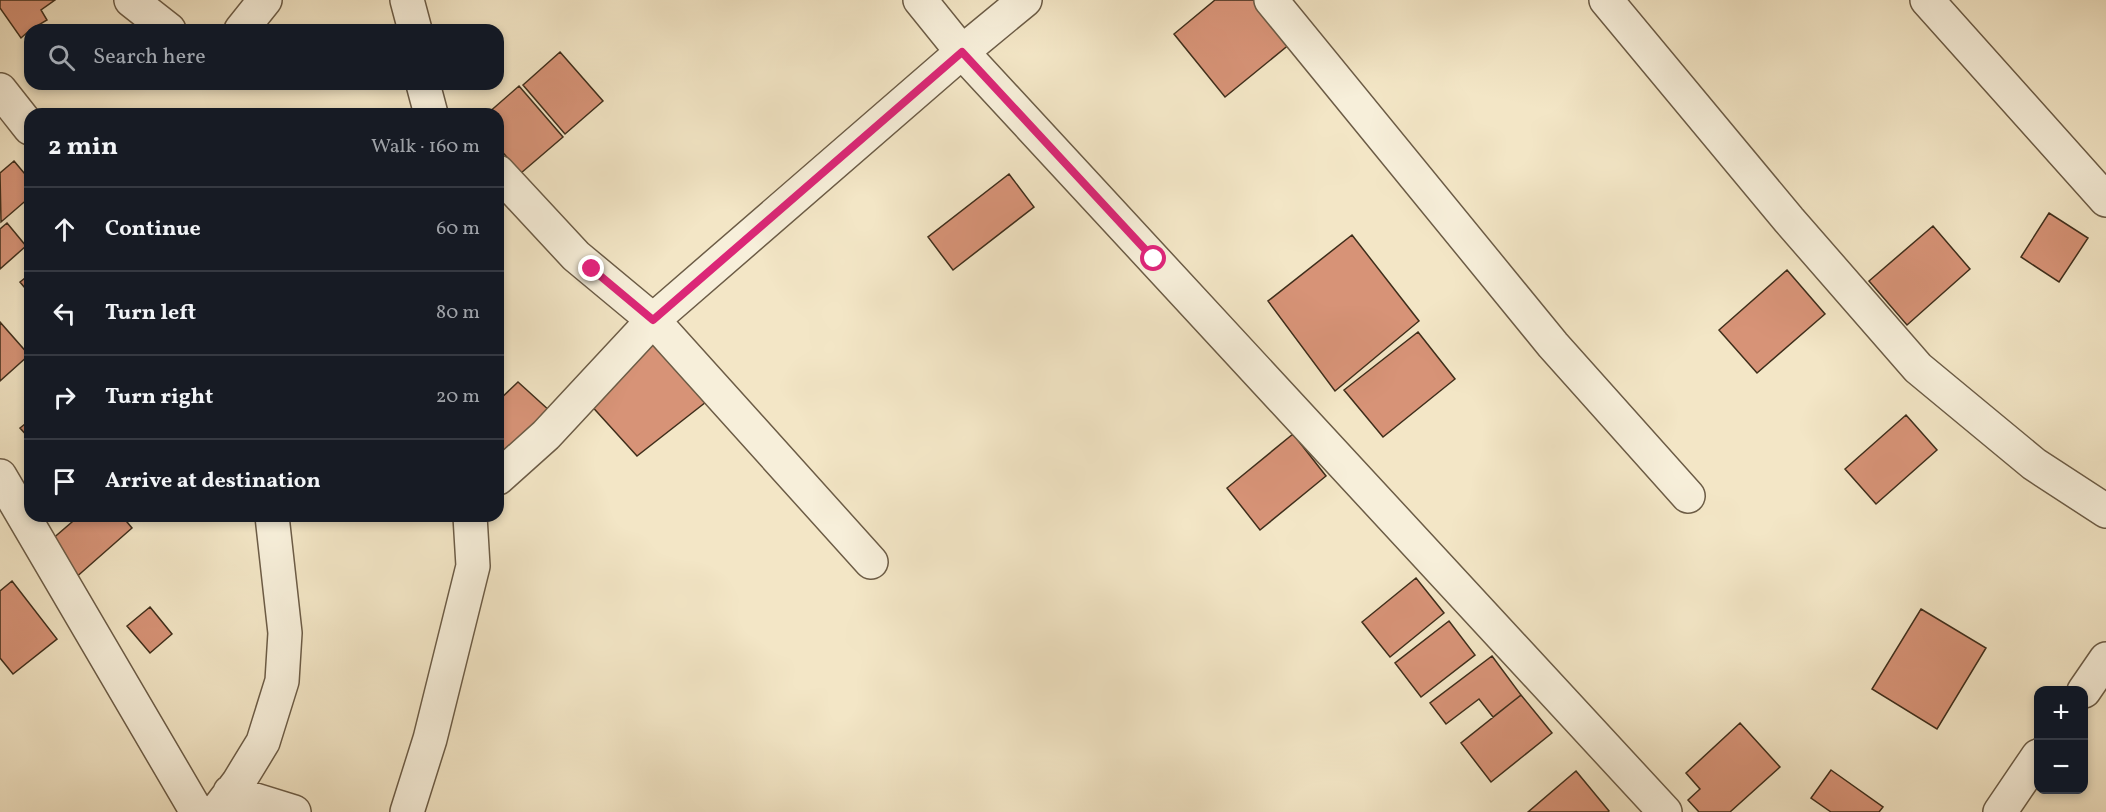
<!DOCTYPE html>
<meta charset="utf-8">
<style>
body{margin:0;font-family:Vollkorn,serif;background:#242831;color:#f1f3f6}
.controls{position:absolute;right:18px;bottom:18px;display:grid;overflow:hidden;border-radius:12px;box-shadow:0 3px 9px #0003}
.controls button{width:54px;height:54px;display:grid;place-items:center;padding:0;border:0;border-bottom:2px solid #363941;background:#171b24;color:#f1f3f6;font:30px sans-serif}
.stop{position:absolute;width:18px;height:18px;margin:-14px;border:4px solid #db2777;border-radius:50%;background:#fff}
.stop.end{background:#db2777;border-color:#fff;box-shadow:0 2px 6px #0008}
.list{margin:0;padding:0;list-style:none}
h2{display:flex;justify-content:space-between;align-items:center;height:78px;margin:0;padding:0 24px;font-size:26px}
h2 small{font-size:20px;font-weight:400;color:#9ea1a6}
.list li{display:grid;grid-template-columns:39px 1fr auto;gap:18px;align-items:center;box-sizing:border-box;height:84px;padding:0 24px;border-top:2px solid #363941}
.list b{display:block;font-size:22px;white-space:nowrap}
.list em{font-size:20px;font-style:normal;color:#9ea1a6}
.icon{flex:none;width:33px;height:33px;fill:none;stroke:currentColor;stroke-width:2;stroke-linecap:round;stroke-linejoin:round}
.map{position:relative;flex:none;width:2106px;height:812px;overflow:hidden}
.search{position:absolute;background:#171b24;box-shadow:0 3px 9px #0003;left:24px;top:24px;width:480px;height:66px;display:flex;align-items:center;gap:15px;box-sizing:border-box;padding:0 21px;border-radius:18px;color:#9ea1a6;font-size:22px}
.panel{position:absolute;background:#171b24;box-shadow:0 3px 9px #0003;left:24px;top:108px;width:480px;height:414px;border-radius:18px}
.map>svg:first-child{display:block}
.building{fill:#d79377;stroke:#3f2e1b;stroke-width:1.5}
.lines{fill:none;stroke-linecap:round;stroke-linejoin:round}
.street-casing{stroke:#6c5c46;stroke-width:36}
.street{stroke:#f7efda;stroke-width:33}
.route{stroke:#db2777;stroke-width:8}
</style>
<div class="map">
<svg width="2106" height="812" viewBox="0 0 2106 812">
<rect width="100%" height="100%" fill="#f3e6c6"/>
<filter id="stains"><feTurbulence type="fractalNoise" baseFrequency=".00333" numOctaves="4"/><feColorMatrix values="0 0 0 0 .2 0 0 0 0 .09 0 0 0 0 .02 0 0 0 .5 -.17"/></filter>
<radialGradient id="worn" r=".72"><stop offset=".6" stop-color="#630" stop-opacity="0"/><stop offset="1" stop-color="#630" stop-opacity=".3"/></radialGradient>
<path class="building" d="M0 0H55L41 10 47 20 30 30 21 38 0 8Z
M1215 0H1264L1296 39 1225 97 1174 34Z
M560 52 603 101 565 134 523 85Z
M519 86 563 137 521 173 498 147V114H487Z
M14 161 30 180V197L1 222 0 173Z
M1009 174 1034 207 953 270 928 237Z
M2049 213 2088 238 2059 282 2021 257Z
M7 223 26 246 0 269V229Z
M1933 226 1970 269 1907 325 1869 281Z
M1352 235 1419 321 1335 391 1268 301Z
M1787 270 1825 314 1757 373 1719 330Z
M30 274V294L20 282Z
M0 322 29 355 0 381Z
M1418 332 1455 379 1383 437 1344 390Z
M650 340 706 402 637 456 588 402Z
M518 382 551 412 498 465V401Z
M1906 415 1937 450 1876 504 1845 469Z
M30 420V439L20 428Z
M1293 434 1326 476 1260 530 1227 488Z
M79 516H122L132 528 65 587 36 553Z
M1416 578 1444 613 1390 657 1362 622Z
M12 581 57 639 13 674 0 658V591Z
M150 607 172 634 150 653 127 626Z
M1921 609 1986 648 1937 729 1872 689Z
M1449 621 1475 655 1421 697 1395 663Z
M1492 656 1521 695 1493 717 1479 699 1446 724 1430 703Z
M1521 695 1552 733 1491 782 1461 743Z
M1740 723 1780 767 1730 812H1699L1688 800 1700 789 1686 773Z
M1831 770 1883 807 1879 812H1831L1811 798Z
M1576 771 1609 811 1608 812H1528Z"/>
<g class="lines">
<defs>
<path id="street" d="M131 0 169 30
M407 0 415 30
M920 0 962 52 1665 812
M1271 0 1553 345 1688 496
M1606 0 1789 220 1918 368 2034 464 2106 511
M1927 0 2106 200
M241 30 265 0
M423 84 431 114
M0 90 30 128
M498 172 576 256 653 320 871 562
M0 476 197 812
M498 478 546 435 653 320 962 52 1025 0
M2084 691 2106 659
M230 792 294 812
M216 812 238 783 263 742 282 681 285 633 272 516
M407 812 430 739 473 566 470 516
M2000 812 2038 756"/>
</defs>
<use href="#street" class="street-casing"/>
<use href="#street" class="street"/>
</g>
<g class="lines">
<path class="route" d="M592 269 653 320 962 52 1154 259"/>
</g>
<rect width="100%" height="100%" filter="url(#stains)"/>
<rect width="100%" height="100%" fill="url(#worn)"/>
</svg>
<div class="controls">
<button>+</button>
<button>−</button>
</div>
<div class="stop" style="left:1154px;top:259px"></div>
<div class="stop end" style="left:592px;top:269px"></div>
<div class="search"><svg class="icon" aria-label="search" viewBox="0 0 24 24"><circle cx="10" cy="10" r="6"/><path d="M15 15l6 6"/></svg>Search here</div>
<section class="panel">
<h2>2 min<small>Walk · 160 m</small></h2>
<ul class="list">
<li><svg class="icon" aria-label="ahead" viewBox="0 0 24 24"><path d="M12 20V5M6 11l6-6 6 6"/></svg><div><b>Continue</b></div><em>60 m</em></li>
<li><svg class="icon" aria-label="left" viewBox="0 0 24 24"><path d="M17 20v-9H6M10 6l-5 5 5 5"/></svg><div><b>Turn left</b></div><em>80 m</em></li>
<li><svg class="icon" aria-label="right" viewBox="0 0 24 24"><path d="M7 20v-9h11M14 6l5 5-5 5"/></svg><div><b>Turn right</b></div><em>20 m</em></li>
<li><svg class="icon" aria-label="arrive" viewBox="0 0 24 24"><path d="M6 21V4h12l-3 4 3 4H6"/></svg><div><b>Arrive at destination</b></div></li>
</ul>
</section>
</div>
